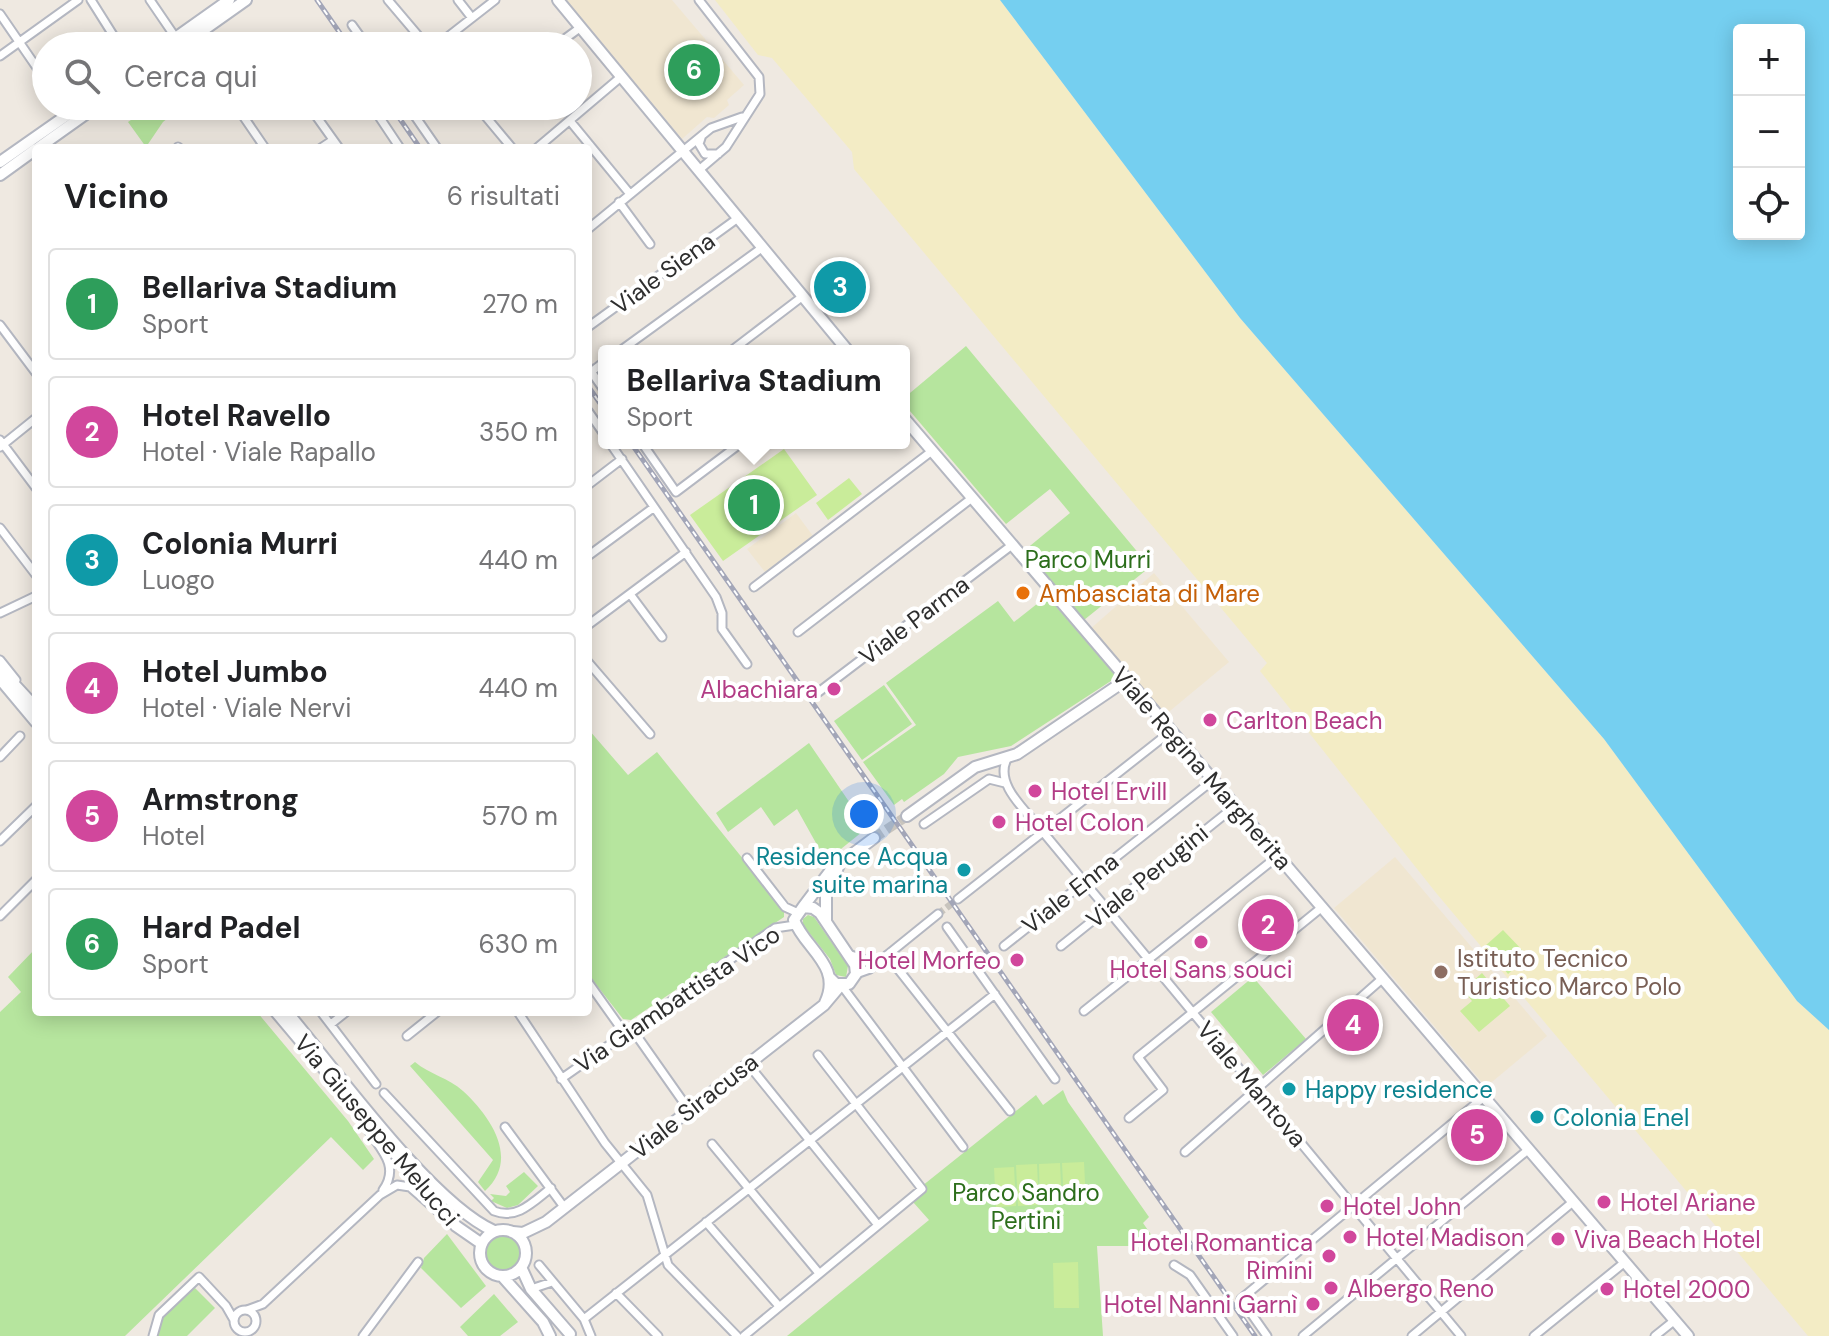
<!DOCTYPE html>
<html lang="it">
<meta charset="utf-8">
<style>
body{margin:0;font-family:"DM Sans",sans-serif;background:#f6f6f6;color:#202124}
.controls{position:absolute;right:24px;top:24px;display:grid;overflow:hidden;border-radius:8px;box-shadow:0 4px 20px #0003}
.controls button{width:72px;height:72px;display:grid;place-items:center;padding:0;border:0;border-bottom:2px solid #e0e0e0;background:#fff;color:#202124;font:40px sans-serif}
.you{position:absolute;left:864px;top:814px;width:28px;height:28px;margin:-20px;border:6px solid #fff;border-radius:50%;background:#1a73e8;box-shadow:0 0 0 12px #1a73e833}
.badge{display:grid;place-items:center;width:52px;height:52px;border-radius:50%;background:#4264fb;color:#fff;font-size:26px;font-weight:700}
.pin{position:absolute;translate:-50% -50%;border:4px solid #fff;box-shadow:0 2px 8px #0006}
.popup{position:absolute;left:598px;top:345px;width:312px;height:104px;box-sizing:border-box;display:grid;place-content:center;border-radius:8px;background:#fff;filter:drop-shadow(0 2px 6px #0005);font-size:26px;white-space:nowrap;color:#757577}
.popup b{font-size:30px;color:#202124}
.popup::after{content:'';position:absolute;left:50%;top:100%;margin-left:-16px;border:16px solid transparent;border-top-color:#fff}
.list{margin:0;padding:0;list-style:none}
h2{display:flex;justify-content:space-between;align-items:center;height:104px;margin:0;padding:0 32px;font-size:34px}
h2 small{font-size:26px;font-weight:400;color:#757577}
.list li{display:grid;grid-template-columns:52px 1fr auto;gap:24px;align-items:center;box-sizing:border-box;height:112px;margin:0 16px 16px;padding:0 16px;border:2px solid #e0e0e0;border-radius:8px}
.list b{display:block;font-size:30px;white-space:nowrap}
.list p{margin:0;font-size:26px;white-space:nowrap;color:#757577}
.list em{font-size:26px;font-style:normal;color:#757577}
.icon{flex:none;width:44px;height:44px;fill:none;stroke:currentColor;stroke-width:2;stroke-linecap:round;stroke-linejoin:round}
.map{position:relative;flex:none;width:1829px;height:1336px;overflow:hidden}
.search{position:absolute;background:#fff;box-shadow:0 4px 20px #0003;left:32px;top:32px;width:560px;height:88px;display:flex;align-items:center;gap:20px;box-sizing:border-box;padding:0 28px;border-radius:44px;color:#757577;font-size:30px}
.panel{position:absolute;background:#fff;box-shadow:0 4px 20px #0003;left:32px;top:144px;width:560px;height:872px;border-radius:8px}
.map>svg:first-child{display:block}
.education{fill:#f0e6d1}
.green{fill:#b6e59e}
.sand{fill:#f3ecc5}
.pitch{fill:#c9ec9a}
.water{fill:#75cff0;fill-rule:evenodd}
.lines{fill:none;stroke-linecap:round;stroke-linejoin:round}
.street-tunnel{stroke:#c8c4bd;stroke-width:7;stroke-dasharray:7 3.5;stroke-linecap:butt}
.secondary-tunnel{stroke:#c8c4bd;stroke-width:10;stroke-dasharray:10 5;stroke-linecap:butt}
.street-casing{stroke:#b4b7c1;stroke-width:11}
.secondary-casing{stroke:#b4b7c1;stroke-width:14}
.street{stroke:#fff;stroke-width:7}
.secondary{stroke:#fff;stroke-width:10}
.rail-casing{stroke:#a3a6b8;stroke-width:5}
.rail{stroke:#fff;stroke-width:2;stroke-dasharray:6;stroke-linecap:butt}
.food-dot{fill:#e8710a;stroke:#fff;stroke-width:3}
.hotel-dot{fill:#d1479c;stroke:#fff;stroke-width:3}
.culture-dot{fill:#0f9aa8;stroke:#fff;stroke-width:3}
.education-dot{fill:#8d6e63;stroke:#fff;stroke-width:3}
.labels{text-anchor:middle;dominant-baseline:central;stroke-width:8;stroke-linejoin:round;paint-order:stroke}
.street-label{font-size:24px;fill:#2e2e2e;stroke:#fff}
.park-label{font-size:24px;fill:#2c6e1b;stroke:#fff}
.food-label{font-size:24px;fill:#c56008;stroke:#fff;text-anchor:start}
.hotel-label{font-size:24px;fill:#b23c85;stroke:#fff;text-anchor:start}
.culture-label{font-size:24px;fill:#0d838f;stroke:#fff;text-anchor:start}
.education-label{font-size:24px;fill:#785e54;stroke:#fff;text-anchor:start}
</style>
<div class="map">
<svg width="1829" height="1336" viewBox="0 0 1829 1336">
<rect width="100%" height="100%" fill="#efe9e1"/>
<path class="education" d="M566 0H672L744 85 727 100 729 105 714 118 707 117 682 139Z
M796 513 813 536 765 572 747 549Z
M1154 573 1229 662 1165 715 1089 630Z
M1395 857 1547 1036 1486 1087 1334 908Z"/>
<path class="green" d="M151 106H183L163 122 146 147 128 122Z
M966 346 1150 567 1084 620 1025 550 1070 513 1050 489 1006 524 904 404V398Z
M1047 596 1117 677 1011 746 958 757 944 774 904 802 902 799 894 805 863 762 916 725 886 683 998 601 1014 622Z
M884 685 912 724 862 760 834 721Z
M589 730 628 775 657 752 784 910V917L631 1020 623 1019 588 974Z
M809 743 867 828 826 861 797 809 774 826 761 807 728 832 716 813Z
M808 915 814 917 848 966 846 977 836 975 830 959 803 925V919Z
M36 948V1012H257L348 1121 374 1159 363 1170 331 1137 125 1336H0V1012L21 992 8 977Z
M1253 977 1306 1039 1263 1075 1211 1012Z
M415 1062C429 1074 449 1078 463 1091 491 1117 520 1159 485 1191L478 1182 493 1160 410 1066Z
M1063 1090 1068 1102 1149 1217 1143 1223 1159 1246H1097L1103 1336H787L929 1220 913 1202 927 1191 922 1186 1036 1095 1043 1105Z
M524 1172 538 1186 518 1205 507 1208 491 1201 494 1198 490 1194 506 1196 510 1192 506 1186Z
M447 1234 486 1286 461 1308 421 1268 424 1258Z
M486 1253a17 17 0 1 1 34 0a17 17 0 1 1-34 0Z
M193 1286 215 1308 187 1336H157L162 1316Z
M494 1294 518 1322 500 1336H468L460 1327Z"/>
<path class="sand" d="M715 0H1000L1240 318 1604 739 1797 1001 1829 1030V1336H1808L1437 894 1260 671 1267 663 854 169 852 152 772 58 758 55Z"/>
<path class="pitch" d="M784 449 817 495 723 561 690 515Z
M849 478 862 494 828 520 816 503Z
M1503 930 1528 956 1508 974 1485 946Z
M1482 973 1510 1006 1479 1032 1460 1011 1472 1001 1463 990Z
M1084 1162 1086 1203 1064 1204 1062 1163Z
M1060 1163 1062 1204 1040 1205 1039 1164Z
M1037 1164 1039 1205 1018 1206 1016 1165Z
M1014 1167 1016 1206 996 1207 994 1168Z
M1078 1262 1079 1308H1054L1053 1263Z"/>
<path class="water" d="M1000 0H1829V1030L1797 1001 1604 739 1240 318ZM1799 30V234H1739V30Z"/>
<g class="lines">
<path class="street-tunnel" d="M938 914 958 899"/>
<path class="secondary-tunnel" d="M874 838 907 816"/>
<defs>
<path id="street" d="M91 0 120 46
M150 0 178 41
M388 0 427 46
M458 0 472 18
M699 0 759 77 760 94 726 147 699 170
M0 14 46 81
M352 25 367 46
M301 46 305 43
M436 46 495 0
M555 46 581 27
M0 56 78 0
M309 106 339 148
M372 106 400 148
M408 106 437 148
M477 106 512 148
M239 110 265 148
M570 121 630 194
M701 138 699 144 705 154H718
M178 147 179 148
M321 148 333 140
M537 148 622 76
M619 202 650 244
M588 229 711 128 742 117
M0 325 36 373
M588 327 738 218
M620 351 763 247
M731 351 803 296
M588 367 604 390
M591 372 604 362
M588 411 604 434
M0 440 36 488
M610 443 716 597 722 613V629L747 664
M642 443 676 492 741 443
M0 447 36 418
M588 485 622 459
M0 528 36 575
M588 556 653 508
M754 587 932 451
M630 594 662 637
M0 613 36 596
M588 625 686 552
M798 632 972 498
M0 660 16 680
M588 662 650 734
M816 694 1012 545
M0 757 20 736
M1008 757C992 784 1028 812 1043 832L1461 1336
M924 824 989 779 1005 783
M0 841 36 806
M747 858 785 907 796 912
M958 899 1170 732
M0 916 36 880
M947 927 1055 1079
M1004 946 1212 781
M1061 946 1234 807
M851 955 869 961 881 959
M887 955 1010 1111
M856 974 870 969 938 914
M588 982 625 1034
M842 986 963 1147
M1084 1011 1278 856
M321 1012 376 1084
M518 1012 605 1143 647 1195 668 1265 737 1336
M331 1024 346 1012
M632 1029 689 1110
M407 1036 437 1012
M748 1064 878 1225
M561 1079 775 928 795 925
M384 1093 494 1211C517 1220 533 1202 551 1188
M361 1118C373 1144 403 1162 383 1190
M1129 1118 1163 1090 1138 1057 1321 908
M505 1127 564 1207
M712 1144 818 1272
M1185 1152 1383 978
M706 1222 778 1305
M539 1265 584 1319 591 1336
M1174 1265 1190 1275 1233 1336
M531 1289 552 1282
M616 1293 658 1336
M234 1321a11 11 0 1 1 22 0a11 11 0 1 1-22 0Z
M247 1310 263 1304 380 1195 397 1185 410 1187 448 1220
M584 1319 995 994
M153 1336 159 1315 199 1277 226 1306 234 1320
M363 1336 418 1262
M744 1336 922 1189 818 1055
M1267 1336 1241 1299 1484 1097
M1303 1336 1529 1149
M1412 1336 1574 1201
M1534 1336 1625 1262
M1655 1336 1675 1320"/>
<path id="secondary" d="M558 0 848 351
M164 46 229 0
M181 46 246 0
M38 148 97 106
M0 162 80 106
M0 175 36 149
M904 418 1688 1336
M0 669 36 708
M0 679 36 722
M907 816 975 767 1017 754 1126 680
M803 907 831 870 874 838
M826 920V895L839 865
M825 1003C843 966 805 949 794 920L803 907 813 908 820 913 855 965 856 974 849 984H836L829 977
M276 1012 456 1226 482 1244
M287 1012C335 1069 431 1203 494 1231
M480 1253a23 23 0 1 1 46 0a23 23 0 1 1-46 0Z
M513 1232 523 1233 546 1222 824 1005 840 986
M521 1267 531 1289 570 1334
M502 1276 543 1322 550 1336"/>
</defs>
<use href="#street" class="street-casing"/>
<use href="#secondary" class="secondary-casing"/>
<use href="#street" class="street"/>
<use href="#secondary" class="secondary"/>
<defs>
<path id="rail" d="M317 0 349 46
M391 106 420 148
M588 386 604 409
M631 443 1255 1336"/>
</defs>
<use href="#rail" class="rail-casing"/>
<use href="#rail" class="rail"/>
</g>
<circle class="food-dot" cx="1023" cy="593" r="8"/>
<g class="hotel-dot">
<circle cx="834" cy="689" r="8"/>
<circle cx="1210" cy="720" r="8"/>
<circle cx="1035" cy="791" r="8"/>
<circle cx="999" cy="822" r="8"/>
<circle cx="1201" cy="942" r="8"/>
<circle cx="1017" cy="960" r="8"/>
<circle cx="1604" cy="1202" r="8"/>
<circle cx="1327" cy="1206" r="8"/>
<circle cx="1350" cy="1237" r="8"/>
<circle cx="1558" cy="1239" r="8"/>
<circle cx="1329" cy="1256" r="8"/>
<circle cx="1331" cy="1288" r="8"/>
<circle cx="1607" cy="1289" r="8"/>
<circle cx="1313" cy="1304" r="8"/>
</g>
<g class="culture-dot">
<circle cx="964" cy="870" r="8"/>
<circle cx="1289" cy="1089" r="8"/>
<circle cx="1537" cy="1117" r="8"/>
</g>
<circle class="education-dot" cx="1441" cy="972" r="8"/>
<g class="labels">
<g class="street-label">
<text transform="translate(663 273) rotate(-36)">Viale Siena</text>
<text transform="translate(914 620) rotate(-37)">Viale Parma</text>
<text transform="translate(1202 768) rotate(49)">Viale Regina Margherita</text>
<text transform="translate(1147 876) rotate(-39)">Viale Perugini</text>
<text transform="translate(1070 893) rotate(-38)">Viale Enna</text>
<text transform="translate(677 999) rotate(-34)">Via Giambattista Vico</text>
<text transform="translate(1252 1084) rotate(50)">Viale Mantova</text>
<text transform="translate(694 1106) rotate(-38)">Viale Siracusa</text>
<text transform="translate(377 1130) rotate(50)">Via Giuseppe Melucci</text>
</g>
<g class="park-label">
<text x="1088" y="559">Parco Murri</text>
<text x="1026" y="1192">Parco Sandro<tspan x="1026" dy="28">Pertini</tspan></text>
</g>
<g class="food-label">
<text x="1039" y="593">Ambasciata di Mare</text>
</g>
<g class="hotel-label">
<text x="818" y="689" text-anchor="end">Albachiara</text>
<text x="1226" y="720">Carlton Beach</text>
<text x="1051" y="791">Hotel Ervill</text>
<text x="1015" y="822">Hotel Colon</text>
<text x="1001" y="960" text-anchor="end">Hotel Morfeo</text>
<text x="1201" y="969" text-anchor="middle">Hotel Sans souci</text>
<text x="1620" y="1202">Hotel Ariane</text>
<text x="1343" y="1206">Hotel John</text>
<text x="1366" y="1237">Hotel Madison</text>
<text x="1574" y="1239">Viva Beach Hotel</text>
<text x="1313" y="1242" text-anchor="end">Hotel Romantica<tspan x="1313" dy="28">Rimini</tspan></text>
<text x="1347" y="1288">Albergo Reno</text>
<text x="1623" y="1289">Hotel 2000</text>
<text x="1297" y="1304" text-anchor="end">Hotel Nanni Garnì</text>
</g>
<g class="culture-label">
<text x="948" y="856" text-anchor="end">Residence Acqua<tspan x="948" dy="28">suite marina</tspan></text>
<text x="1305" y="1089">Happy residence</text>
<text x="1553" y="1117">Colonia Enel</text>
</g>
<g class="education-label">
<text x="1457" y="958">Istituto Tecnico<tspan x="1457" dy="28">Turistico Marco Polo</tspan></text>
</g>
</g>
</svg>
<div class="controls">
<button>+</button>
<button>−</button>
<button><svg class="icon" aria-label="locate" viewBox="0 0 24 24"><circle cx="12" cy="12" r="6"/><path d="M12 2v4M12 18v4M2 12h4M18 12h4"/></svg></button>
</div>
<div class="you"></div>
<div class="pin badge" style="left:754px;top:505px;background:#2e9e5b">1</div>
<div class="popup"><b>Bellariva Stadium</b>Sport</div>
<div class="pin badge" style="left:1268px;top:925px;background:#d1479c">2</div>
<div class="pin badge" style="left:840px;top:287px;background:#0f9aa8">3</div>
<div class="pin badge" style="left:1353px;top:1025px;background:#d1479c">4</div>
<div class="pin badge" style="left:1477px;top:1135px;background:#d1479c">5</div>
<div class="pin badge" style="left:694px;top:70px;background:#2e9e5b">6</div>
<div class="search"><svg class="icon" aria-label="search" viewBox="0 0 24 24"><circle cx="10" cy="10" r="6"/><path d="M15 15l6 6"/></svg>Cerca qui</div>
<section class="panel">
<h2>Vicino<small>6 risultati</small></h2>
<ul class="list">
<li><span class="badge" style="background:#2e9e5b">1</span><div><b>Bellariva Stadium</b><p>Sport</p></div><em>270 m</em></li>
<li><span class="badge" style="background:#d1479c">2</span><div><b>Hotel Ravello</b><p>Hotel · Viale Rapallo</p></div><em>350 m</em></li>
<li><span class="badge" style="background:#0f9aa8">3</span><div><b>Colonia Murri</b><p>Luogo</p></div><em>440 m</em></li>
<li><span class="badge" style="background:#d1479c">4</span><div><b>Hotel Jumbo</b><p>Hotel · Viale Nervi</p></div><em>440 m</em></li>
<li><span class="badge" style="background:#d1479c">5</span><div><b>Armstrong</b><p>Hotel</p></div><em>570 m</em></li>
<li><span class="badge" style="background:#2e9e5b">6</span><div><b>Hard Padel</b><p>Sport</p></div><em>630 m</em></li>
</ul>
</section>
</div>
